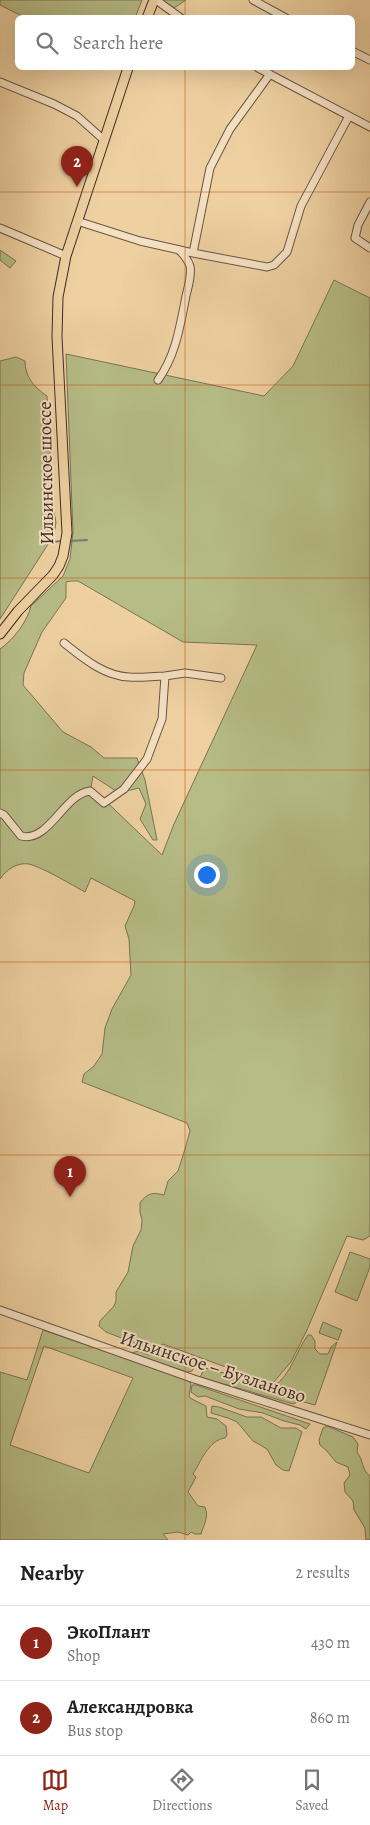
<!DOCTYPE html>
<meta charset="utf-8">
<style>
body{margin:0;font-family:Alegreya,serif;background:#f6f6f6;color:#222}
.you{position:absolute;left:206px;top:874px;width:18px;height:18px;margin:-12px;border:4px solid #fff;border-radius:50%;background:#1a73e8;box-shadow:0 0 0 8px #1a73e833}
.badge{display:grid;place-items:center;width:32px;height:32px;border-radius:50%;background:#8f2418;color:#fff;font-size:16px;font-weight:700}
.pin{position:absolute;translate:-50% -41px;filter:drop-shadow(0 1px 2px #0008)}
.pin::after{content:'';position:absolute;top:26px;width:18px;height:15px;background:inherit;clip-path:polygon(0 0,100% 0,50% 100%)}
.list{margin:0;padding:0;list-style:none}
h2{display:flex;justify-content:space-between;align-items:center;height:65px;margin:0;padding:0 20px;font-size:21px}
h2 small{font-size:16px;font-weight:400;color:#767676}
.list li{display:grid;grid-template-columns:32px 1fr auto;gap:15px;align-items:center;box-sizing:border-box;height:75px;padding:0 20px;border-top:1px solid #e0e0e0}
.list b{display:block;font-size:19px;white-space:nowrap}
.list p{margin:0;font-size:16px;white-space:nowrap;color:#767676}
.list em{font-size:16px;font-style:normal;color:#767676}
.icon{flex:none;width:28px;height:28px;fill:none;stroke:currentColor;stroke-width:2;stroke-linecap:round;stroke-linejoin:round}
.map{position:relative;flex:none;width:370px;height:1540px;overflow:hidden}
.search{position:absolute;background:#fff;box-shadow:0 5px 20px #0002;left:15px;right:15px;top:15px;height:55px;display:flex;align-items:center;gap:12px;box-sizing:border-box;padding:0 18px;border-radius:8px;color:#767676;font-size:19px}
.sheet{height:215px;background:#fff}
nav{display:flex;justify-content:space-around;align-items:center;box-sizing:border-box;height:70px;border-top:1px solid #e0e0e0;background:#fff;font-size:14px;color:#767676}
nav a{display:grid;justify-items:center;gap:2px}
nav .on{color:#8f2418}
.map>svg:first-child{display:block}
.green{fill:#b6bc86;stroke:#797456;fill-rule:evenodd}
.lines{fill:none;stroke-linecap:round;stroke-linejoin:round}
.stream{stroke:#777d7a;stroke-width:2}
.minor-casing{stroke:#685646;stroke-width:9}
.major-casing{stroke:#3c2d27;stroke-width:11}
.minor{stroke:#f4e0c2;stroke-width:7}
.major{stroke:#eed0a1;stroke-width:9}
.grid{fill:none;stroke:#c65011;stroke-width:1;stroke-opacity:0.55}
.labels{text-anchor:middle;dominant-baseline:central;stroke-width:4;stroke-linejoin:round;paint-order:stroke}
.street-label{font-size:19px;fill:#3c2d27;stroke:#f4e0c2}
</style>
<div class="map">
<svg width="370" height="1540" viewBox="0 0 370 1540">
<rect width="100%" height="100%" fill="#eed0a1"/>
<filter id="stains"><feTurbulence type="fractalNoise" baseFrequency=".004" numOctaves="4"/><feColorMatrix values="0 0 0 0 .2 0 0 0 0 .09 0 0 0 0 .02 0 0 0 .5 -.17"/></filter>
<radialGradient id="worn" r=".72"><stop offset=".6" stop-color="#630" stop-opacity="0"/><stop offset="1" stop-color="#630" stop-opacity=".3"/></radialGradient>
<path class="green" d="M0 0H142L135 18 24 17 0 5Z
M162 0H186L174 8Z
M0 250 16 261 10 268 0 260Z
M334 280 370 298V1236L363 1240 347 1236 307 1330 291 1362 272 1384 163 1344 154 1350 147 1348 106 1332 99 1326 100 1321 114 1306 116 1301V1292L128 1272 133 1246 141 1230 142 1220 140 1212V1203C147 1193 153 1192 164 1195L168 1181 178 1171 185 1149 190 1131 187 1123 82 1082 84 1074 94 1066 102 1054 105 1028 112 1009 131 975 129 939 125 926 134 906 135 901 91 878 85 892C72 885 42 867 29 864 17 862 6 870 0 879V649C14 639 27 622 31 606L63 576 70 559 73 532 66 354 264 396 293 366ZM71 581H78L183 642 257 645 174 824 162 855 91 787 93 776 119 793 139 788 146 804 140 819 153 840H157L145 780 137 758H104L91 747 63 732 23 685 24 673 42 632 66 598V582Z
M16 357 25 361C25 377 34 387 47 396L53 507 56 522 54 535 0 619V361Z
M350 1252 370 1259V1267L357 1301 335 1292Z
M323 1322 342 1330 338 1340 319 1333Z
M43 1330 188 1380 191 1384 189 1396 190 1398 206 1406 207 1417 217 1419 226 1426 227 1435 225 1438C209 1440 201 1461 193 1474L196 1477 188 1492 198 1506 205 1507C209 1518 204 1524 201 1534H195L191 1532 188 1535 178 1532 163 1534 168 1540H0V1372L27 1380ZM44 1346 133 1378 89 1473 10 1445Z
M308 1335H311L315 1341V1349L320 1354H328L331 1347 337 1342 315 1405 300 1401 293 1404 200 1377 205 1368 274 1386C291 1375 296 1351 308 1335Z
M163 1346 168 1347 178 1353 194 1357 197 1362 192 1371 187 1372 131 1353 139 1351 149 1355Z
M192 1385H196L310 1424 306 1429 300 1425 284 1421 263 1413 239 1409 205 1396 198 1397 191 1392Z
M212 1406 219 1407 247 1417H261L281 1428H296L302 1432 289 1471 283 1470 276 1465 267 1449 253 1441 237 1422 228 1418 211 1413Z
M327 1426 353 1437 358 1444 357 1452C364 1461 361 1469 370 1476V1540H366L365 1528 354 1510 353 1501 345 1492 344 1483 350 1475 348 1467 336 1462 326 1450 320 1445 319 1440 323 1428Z"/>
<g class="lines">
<path class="stream" d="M70 541 87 540
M52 542 62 541"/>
<defs>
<path id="minor" d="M156 0 181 18
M253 0 286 18
M352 51 370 60
M258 68 370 127
M0 82 54 104 77 116 104 140
M370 202 358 225 355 238 370 248
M77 221 140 241 193 253 267 267 274 265 287 252 301 206 349 116
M0 228 66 256
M193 253 210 168 230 129 270 74
M158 380C176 355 180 326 186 296 188 287 192 275 190 266 188 260 184 255 179 250
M165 676 185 673 221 678
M0 813 4 815 21 836C49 843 64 794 90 791L104 803 124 789 147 759 162 719 165 676C153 676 141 678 129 677 104 676 83 658 64 643
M0 1310 194 1379 370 1435"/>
<path id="major" d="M147 18 154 0
M0 634 18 611 53 575 59 566 63 556 67 533 57 337 58 297 66 256 128 68"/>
</defs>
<use href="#minor" class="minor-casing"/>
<use href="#major" class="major-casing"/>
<use href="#minor" class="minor"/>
<use href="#major" class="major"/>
</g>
<path class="grid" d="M185 0V18M185 68V1540M0 192H370M0 385H370M0 578H370M0 770H370M0 962H370M0 1155H370M0 1348H370"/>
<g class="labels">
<g class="street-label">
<text transform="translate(46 473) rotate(-91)">Ильинское шоссе</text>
<text transform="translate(213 1367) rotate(18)">Ильинское – Бузланово</text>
</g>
</g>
<rect width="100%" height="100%" filter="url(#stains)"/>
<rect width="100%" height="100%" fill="url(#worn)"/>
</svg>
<div class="you"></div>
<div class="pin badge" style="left:70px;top:1197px">1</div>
<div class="pin badge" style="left:77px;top:187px">2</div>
<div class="search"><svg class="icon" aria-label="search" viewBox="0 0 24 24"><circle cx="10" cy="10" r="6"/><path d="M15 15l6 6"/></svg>Search here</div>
</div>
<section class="sheet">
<h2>Nearby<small>2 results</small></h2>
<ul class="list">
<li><span class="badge">1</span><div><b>ЭкоПлант</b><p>Shop</p></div><em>430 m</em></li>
<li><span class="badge">2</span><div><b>Александровка</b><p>Bus stop</p></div><em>860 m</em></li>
</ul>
</section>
<nav>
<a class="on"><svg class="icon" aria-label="map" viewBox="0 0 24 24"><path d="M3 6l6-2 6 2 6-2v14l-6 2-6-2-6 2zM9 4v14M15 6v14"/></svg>Map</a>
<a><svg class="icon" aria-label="directions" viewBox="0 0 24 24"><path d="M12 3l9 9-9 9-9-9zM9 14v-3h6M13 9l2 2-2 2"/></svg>Directions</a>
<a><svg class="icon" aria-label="saved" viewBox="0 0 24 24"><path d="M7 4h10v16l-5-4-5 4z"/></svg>Saved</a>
</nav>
